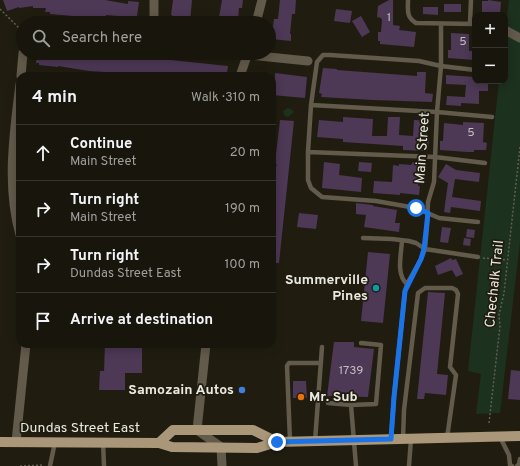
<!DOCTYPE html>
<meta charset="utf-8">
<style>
body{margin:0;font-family:Overpass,sans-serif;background:#25231a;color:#f1f3f6}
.controls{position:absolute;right:12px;top:12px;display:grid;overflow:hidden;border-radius:8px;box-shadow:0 2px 10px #0003}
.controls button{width:36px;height:36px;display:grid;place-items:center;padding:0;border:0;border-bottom:1px solid #36352d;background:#18160c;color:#f1f3f6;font:20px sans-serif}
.stop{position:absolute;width:12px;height:12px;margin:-9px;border:3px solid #1a73e8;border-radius:50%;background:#fff}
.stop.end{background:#1a73e8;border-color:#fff;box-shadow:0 1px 4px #0008}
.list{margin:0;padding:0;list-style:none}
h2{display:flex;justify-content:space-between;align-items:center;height:52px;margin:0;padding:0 16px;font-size:17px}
h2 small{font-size:13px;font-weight:400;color:#9f9f9d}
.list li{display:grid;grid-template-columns:26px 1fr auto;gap:12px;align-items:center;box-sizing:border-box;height:56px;padding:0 16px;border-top:1px solid #36352d}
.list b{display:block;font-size:15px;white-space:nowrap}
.list p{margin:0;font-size:13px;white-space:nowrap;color:#9f9f9d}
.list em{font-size:13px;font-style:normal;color:#9f9f9d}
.icon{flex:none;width:22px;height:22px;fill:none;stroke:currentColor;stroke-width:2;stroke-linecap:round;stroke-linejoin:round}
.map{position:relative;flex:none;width:520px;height:466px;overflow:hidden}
.search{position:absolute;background:#18160c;box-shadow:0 2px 10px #0003;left:16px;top:16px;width:260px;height:44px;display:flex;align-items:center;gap:10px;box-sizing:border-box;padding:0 14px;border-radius:22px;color:#9f9f9d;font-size:15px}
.panel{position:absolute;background:#18160c;box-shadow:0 2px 10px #0003;left:16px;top:72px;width:260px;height:276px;border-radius:12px}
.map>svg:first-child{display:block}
.green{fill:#1d311f}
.building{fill:#4d3856}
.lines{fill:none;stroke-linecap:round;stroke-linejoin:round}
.path{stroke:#615e53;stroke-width:1.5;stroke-dasharray:2 2;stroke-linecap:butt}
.lane{stroke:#625a4b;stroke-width:4.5}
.street{stroke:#625a4b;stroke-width:9}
.primary{stroke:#aa9779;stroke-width:10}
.route{stroke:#1a73e8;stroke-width:5}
.culture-dot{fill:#0f9aa8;stroke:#201d10;stroke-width:1.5}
.shop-dot{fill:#3f7fe0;stroke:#201d10;stroke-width:1.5}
.food-dot{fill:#e8710a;stroke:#201d10;stroke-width:1.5}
.labels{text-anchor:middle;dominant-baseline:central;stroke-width:3.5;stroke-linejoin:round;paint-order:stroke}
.number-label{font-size:12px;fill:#c3bdbe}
.street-label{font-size:14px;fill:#eae9e0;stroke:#201d10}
.poi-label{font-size:14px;font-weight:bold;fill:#eae9e0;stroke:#201d10;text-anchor:end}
</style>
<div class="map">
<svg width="520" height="466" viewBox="0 0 520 466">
<rect width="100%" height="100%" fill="#201d10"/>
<path class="green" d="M509 0H520V242L500 413 476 414 481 374 468 371 499 81H505V31Z
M288 108 291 109 294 112 288 117 284 115 283 111Z"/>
<path class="building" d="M3 0H105L128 4V1L139 2 137 16H134L133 23 117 21 118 16 106 15V19L50 14V12H45L46 8H33V6L19 8V7L7 11Z
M173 0H192L190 23H171L172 15H171Z
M222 0H243L242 8H239L238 21H236V23H218Z
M280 0H296L295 14H292L290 34H291V41L271 39 274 19H278Z
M389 0H393V25L400 26 399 30 416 32 414 47 380 44V41H378V32H381L382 20 381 18 377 17 378 6Z
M488 0 501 2 500 15H482V1H488Z
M444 4H461V12H444Z
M423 7H438V15L423 14Z
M336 9 352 11 350 23 334 21Z
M361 16 370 32 362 37 352 21Z
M451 33 469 34V51H475V60L448 58V50H451Z
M37 53H113V54L228 66 227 73H225V76H121V73L89 71 58 66V67L39 65V63H36Z
M323 68 337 69V70L417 76V72H426L425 93 433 94 432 102 373 100 321 97 322 94 319 93Z
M275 73 307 77 305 98 272 95V78H275Z
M446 75 475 77V81H488V91H479V104L461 103V106L446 105 447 96 465 97 466 85 446 84Z
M343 117 373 119 372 136H387L388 117H400L399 135 413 136 414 120 428 121 427 137H429L428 150H424L426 151 403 150V146L343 142V139L317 137 319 120 343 122Z
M280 120 294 121 279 263H272V191L274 170 277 165 275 163Z
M463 122 484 123 483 142 487 143 486 150H474V152H467L440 150V141H443L444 123 463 125Z
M324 162 340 164 339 175 362 178 361 192 322 188Z
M359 162 372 163 371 172 358 171Z
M413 162 421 163 418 186H420L419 195 400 193V195L373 193 374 181 392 182 393 165 399 166V164L411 165Z
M446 164 456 170 480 173 479 182 455 179 452 197 481 201 480 211 451 207 450 213 444 212 448 183 438 177Z
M356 203 373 205V206L397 210 395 223H400L399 232 364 227 366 215 356 214Z
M299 213 318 215 316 229 297 227Z
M442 227 451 228 448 243 440 242Z
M467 229 475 230 474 238 466 237Z
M464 238 471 239 470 246 463 245Z
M368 252 390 254 383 323 361 321Z
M451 258 452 260 456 259 463 274 456 277 452 270 438 275 435 266Z
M428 292 445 293 437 374 448 375 446 395 425 393 424 399H417Z
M334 342H354V347L374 349 368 397 327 396Z
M105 344H142V373H125V390H99L100 371H104Z
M511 370 520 371V400L508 399Z
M293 381H306L307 398H293Z"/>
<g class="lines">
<path class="path" d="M0 9 23 32
M483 258 507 260
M489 423 500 326 499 315 504 293 520 147
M20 466 44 465"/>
<path class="lane" d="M408 0C408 10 406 17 416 23L475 24
M470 23 471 0
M475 70 441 66 419 61 330 55H323L317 62 311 105 308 152V180L311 188 322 197 376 201 416 208 439 218 478 222
M311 105 437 112 492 117
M308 152 435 157 485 163
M363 238 392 239 409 241 416 243 425 249 478 257
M402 241C401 255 396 275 407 284
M328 403 351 405
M500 437 509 455 510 465 512 466
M391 439 394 397 405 291 407 284 421 259 425 249 427 227 428 202 434 182 437 112 441 66V24
M403 439 404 410 418 293 425 288H452L456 290 458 294 450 367 456 375 447 438
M290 441 287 366 289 363H321
M315 441 322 347
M103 442 104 466
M50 466 55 442
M356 466 351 405 376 404 381 345 361 343
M409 466 411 439
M517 466 519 464 520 459"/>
<path class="street" d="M154 0V23
M256 23 262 0
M505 30 520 38
M229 53 308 61
M21 76 23 53
M240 76 248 53
M20 84C14 134 6 185 20 235
M206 344 197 430 221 447 222 466
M16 442 26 344"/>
<path class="primary" d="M0 442 159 443 172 447 257 448 277 442 520 436
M159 443 173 430H253L277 442"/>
</g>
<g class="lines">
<path class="route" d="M277 442 391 439 394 397 405 291 421 259 424 249 428 213 416 208"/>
</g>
<circle class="culture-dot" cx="376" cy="288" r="4"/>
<circle class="shop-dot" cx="242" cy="390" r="4"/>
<circle class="food-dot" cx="301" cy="397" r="4"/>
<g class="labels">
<g class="number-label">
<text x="389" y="18">1</text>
<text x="463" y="42">5</text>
<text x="471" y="133">5</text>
<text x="351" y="371">1739</text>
</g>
<g class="street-label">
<text transform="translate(423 148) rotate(-86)">Main Street</text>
<text transform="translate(495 284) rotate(-84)">Chechalk Trail</text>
<text x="80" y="428">Dundas Street East</text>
</g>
<g class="poi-label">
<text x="368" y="280">Summerville<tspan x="368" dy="16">Pines</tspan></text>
<text x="234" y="390">Samozain Autos</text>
<text x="309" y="397" text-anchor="start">Mr. Sub</text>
</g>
</g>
</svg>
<div class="controls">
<button>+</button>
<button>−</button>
</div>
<div class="stop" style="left:416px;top:208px"></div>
<div class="stop end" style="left:277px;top:442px"></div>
<div class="search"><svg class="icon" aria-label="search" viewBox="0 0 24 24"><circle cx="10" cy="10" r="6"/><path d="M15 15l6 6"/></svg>Search here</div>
<section class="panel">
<h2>4 min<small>Walk · 310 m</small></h2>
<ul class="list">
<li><svg class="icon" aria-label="ahead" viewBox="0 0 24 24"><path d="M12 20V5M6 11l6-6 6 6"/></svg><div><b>Continue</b><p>Main Street</p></div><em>20 m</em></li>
<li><svg class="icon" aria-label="right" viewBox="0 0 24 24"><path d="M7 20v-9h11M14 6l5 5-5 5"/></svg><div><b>Turn right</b><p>Main Street</p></div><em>190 m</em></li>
<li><svg class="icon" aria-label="right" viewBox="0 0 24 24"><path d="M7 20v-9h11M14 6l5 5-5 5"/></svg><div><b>Turn right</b><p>Dundas Street East</p></div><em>100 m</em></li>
<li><svg class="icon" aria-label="arrive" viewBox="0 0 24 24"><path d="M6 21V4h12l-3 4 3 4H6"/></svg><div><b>Arrive at destination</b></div></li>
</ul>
</section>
</div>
